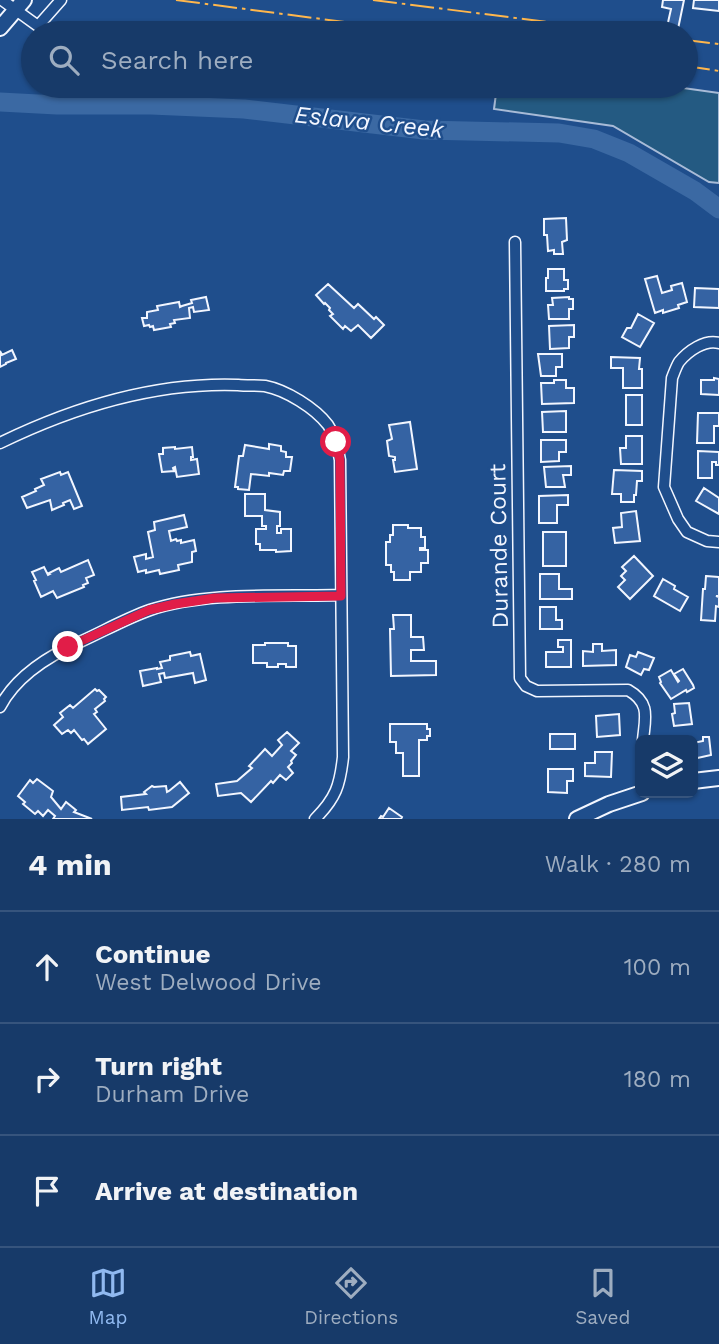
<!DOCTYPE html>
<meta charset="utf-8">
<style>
body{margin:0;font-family:"Work Sans",sans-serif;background:#244571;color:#f1f3f6}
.controls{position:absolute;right:21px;bottom:21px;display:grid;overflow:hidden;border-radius:10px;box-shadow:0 2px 5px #0004}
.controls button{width:63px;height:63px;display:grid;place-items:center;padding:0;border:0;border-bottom:2px solid #36547d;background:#173a69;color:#f1f3f6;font:35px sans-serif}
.stop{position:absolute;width:21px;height:21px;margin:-16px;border:5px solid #e11d48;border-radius:50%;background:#fff}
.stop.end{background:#e11d48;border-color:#fff;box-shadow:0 2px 7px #0008}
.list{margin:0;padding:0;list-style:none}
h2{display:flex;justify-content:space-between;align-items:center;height:91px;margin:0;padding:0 28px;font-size:30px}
h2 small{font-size:23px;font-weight:400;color:#9eadc0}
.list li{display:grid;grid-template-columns:46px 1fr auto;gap:21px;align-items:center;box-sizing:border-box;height:112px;padding:0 28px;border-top:2px solid #36547d}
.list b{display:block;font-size:26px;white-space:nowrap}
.list p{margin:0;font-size:23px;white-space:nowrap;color:#9eadc0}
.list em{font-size:23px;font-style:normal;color:#9eadc0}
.icon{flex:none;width:38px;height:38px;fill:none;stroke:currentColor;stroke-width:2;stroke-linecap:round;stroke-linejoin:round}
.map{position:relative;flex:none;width:719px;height:819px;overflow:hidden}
.search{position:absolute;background:#173a69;box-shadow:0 2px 5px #0004;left:21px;right:21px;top:21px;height:77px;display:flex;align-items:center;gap:18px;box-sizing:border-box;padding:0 24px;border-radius:38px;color:#9eadc0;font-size:26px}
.sheet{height:427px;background:#173a69}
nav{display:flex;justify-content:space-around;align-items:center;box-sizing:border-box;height:98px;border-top:2px solid #36547d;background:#173a69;font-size:19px;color:#9eadc0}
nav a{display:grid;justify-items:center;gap:4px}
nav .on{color:#90b9f0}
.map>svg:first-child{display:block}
.green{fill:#245a82;stroke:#a8bbd7;stroke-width:2}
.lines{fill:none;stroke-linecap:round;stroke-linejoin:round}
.river{stroke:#3b69a3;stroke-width:19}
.building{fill:#3563a3;stroke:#f2f6ff;stroke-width:2}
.street-casing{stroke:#f2f6ff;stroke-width:13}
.secondary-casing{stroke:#f2f6ff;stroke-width:18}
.primary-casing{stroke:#f2f6ff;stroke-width:18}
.street{stroke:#1f4e8c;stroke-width:10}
.secondary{stroke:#1f4e8c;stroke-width:14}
.primary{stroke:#1f4e8c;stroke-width:14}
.power{stroke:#ffb74d;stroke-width:2;stroke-dasharray:24 5 3.5 5;stroke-linecap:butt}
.route{stroke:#e11d48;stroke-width:9}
.labels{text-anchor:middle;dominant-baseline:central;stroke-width:5;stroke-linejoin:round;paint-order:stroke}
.street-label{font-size:23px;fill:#f2f6ff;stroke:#1f4e8c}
.water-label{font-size:24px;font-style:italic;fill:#f2f6ff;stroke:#1f4e8c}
</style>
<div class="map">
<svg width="719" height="819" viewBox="0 0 719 819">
<rect width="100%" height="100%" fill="#1f4e8c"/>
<path class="green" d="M497 86H669L719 93V183L709 182 613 126 494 109Z"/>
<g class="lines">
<path class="river" d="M0 102 57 105H151L244 109 424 130 559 133 594 139 629 153 695 191 719 209"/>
</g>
<path class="building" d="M663 0H684L678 29 667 27 671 9 662 7Z
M694 0H719V11L693 8Z
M566 218 567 240 562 242 563 254H554V250L548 251 547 235H544V219Z
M548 269H564V280H568V289H564V291H546V278H548Z
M657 276 662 293 672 290 671 286 682 283 687 302 678 305 679 308 663 313V310L655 313 645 279Z
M328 284 354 308 358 304 374 319 376 317 384 325 371 338 358 325 351 331 345 326 343 329 330 316 333 314 329 310 330 308 325 303 324 304 316 295Z
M695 288 719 289V308L694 307Z
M206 297 209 310 194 312 193 307 189 308 190 318 174 320 175 323 170 324 171 327 154 330 153 326 150 327 149 325 144 326 142 318H147V312L158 310 157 306 179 302 180 307 182 306 192 303 191 300Z
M569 297V299H573V309H569V319H549L548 305H553L552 298Z
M638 314 654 323 640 347 622 337 627 328H631Z
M574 325V337H569V348L550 349 549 326Z
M12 350 16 359 6 363V364L0 367V351L2 355Z
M538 354H562V367H556V376H541Z
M611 357 640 358 639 369H642V388H623V368H611Z
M714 378 719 379V395L701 394V380H714Z
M554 380H566V388H574V403L542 404 541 383H554Z
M626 395H642V425H626Z
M566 411V432H543L542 412Z
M698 413H719V426H714V443H697Z
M410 422 417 469 395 472 393 460H395V457L389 456 387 441 392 439 389 425Z
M626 436H642V464H621L620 448H626Z
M541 440H566V452H559V461L541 462Z
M269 444 281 446V451L286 452V457H292L290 471H284L283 475 269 473V476L251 474 249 490 238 489V487H235L239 456H243L245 445 269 449Z
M175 447V449L192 447 193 457H191V460L197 459 199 474 177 477 175 467 173 468 174 471 162 472 159 454H163V448Z
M698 451 719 452V465H716V462H712V478H698Z
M571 466V475H563L565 487H546L544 467Z
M614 470 642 471V481H637L636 495H634V502H621V494H612Z
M60 472 61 475 68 472 82 506 74 509 70 500 63 503 64 505 52 510 50 500 27 508 22 497 36 491 35 489 44 485 41 479Z
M704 488 719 498V514L696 501Z
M245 494H265V510L280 512V526H277V533H281V529H291V551L276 552V550H260V544H256V529H266V526H262V516H245Z
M568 495V505H557V523H539V496Z
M636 511 640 541 615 543 613 528 622 527 621 513Z
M184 515 187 527 169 531 171 541 176 539 177 541 181 540V543L194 540 196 551 192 552V562L178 565 179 570 160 574 159 570 146 573V570L138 572 134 557 146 554V559L153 557 148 532 155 530 154 522Z
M393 525H408V528H421V537H425V548H420V550H428V563H421V572H410V580H394V572H391V565H386V542H390V535H393Z
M543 532H566V566H543Z
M634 556 653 576 630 599 618 587 625 580 621 576 626 571 622 567Z
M88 560 94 575 86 578 88 583 83 585 84 587 57 598 53 591 41 597 34 581 36 580 32 572 44 567 48 575 50 574 49 573 59 568 61 572Z
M540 574H559V589H572V599H540Z
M706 576 719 577V596H716L719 597V607L716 606 715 621 701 620 703 589H705Z
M663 579 675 586 674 589 688 597 680 611 654 596Z
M540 607H556V620H562V629H540Z
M393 615H411V637H423L424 650H411V661H436V675L391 676 390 629H394Z
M558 640H571V667H546V652H563V647H558Z
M265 643H288V646H296V667H286V664H278V667H267V663H253V645H265Z
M593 644H602V651L616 650V665L583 666V651L593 652Z
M190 652 191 656 200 654 206 680 195 683 193 673 165 678 164 673 159 674 161 682 143 686 140 671 157 668V669L162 668 160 662 170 660V656Z
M638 652 654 658 649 670 644 669 641 675 626 667 630 655 636 657Z
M683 669 693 685 694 688 687 692 686 690 671 699 660 683 661 682 659 677 671 670 678 682 679 681 674 674Z
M95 689 97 691 99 690 106 697 104 699 105 701 95 709 97 712 94 714 106 729 88 744 84 739 82 740 74 730 71 733 68 730 62 734 54 725 63 717 60 713 70 705 73 708Z
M689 703 692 724 674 726 672 714 675 713 674 704Z
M619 714 620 735 597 737 596 716Z
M390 724H427V729H430V736H427V740H419V776H403V753H396V742H390Z
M287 732 299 743 291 751 296 755 291 761 292 763 288 767 293 773 286 780 280 775 273 783 271 781 251 802 241 793 218 796 216 784 237 781 252 768 249 766 265 749 272 756 282 745 278 740Z
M550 734H575V749H550Z
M703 737H709L711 755 693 759V743L703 741Z
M595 752H612L611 777 585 776V763H595Z
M548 769H573V781H567V793L548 792Z
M37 779 53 791 51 797 61 809 66 802 76 810 74 812 92 819H53L55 816 48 810 43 816 38 811 35 814 23 804 25 802 18 796 30 780 33 783Z
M180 782 189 793 172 807 149 810 148 807 122 810 121 797 146 794 144 792 152 786 154 787 166 786 167 792 169 791Z
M389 808 402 817 401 819H379L381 816 383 817Z"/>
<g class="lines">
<defs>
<path id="street" d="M2 0 38 26 61 0
M515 242 520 678 526 686 537 691 628 690C651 703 645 718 643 740
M719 343C705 339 688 351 679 362 676 367 674 373 672 378L664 487 678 519 687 532 707 541 719 542
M0 443C74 407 155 382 238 385 247 386 256 385 265 386 286 390 315 408 328 425 335 435 338 448 340 460L343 757C340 785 336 798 315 819
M0 707C16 676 50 655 82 641 104 631 127 618 150 610 206 591 282 597 341 595"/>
<path id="secondary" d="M693 781 719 778
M577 819 609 804 642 793"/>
<path id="primary" d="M0 28 24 0"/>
</defs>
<use href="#street" class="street-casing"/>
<use href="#secondary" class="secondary-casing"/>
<use href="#primary" class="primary-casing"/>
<use href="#street" class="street"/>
<use href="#secondary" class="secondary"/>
<use href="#primary" class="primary"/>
<path class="power" d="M176 0 429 33
M373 0 635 33
M686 40 719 44
M686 66 719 71"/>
</g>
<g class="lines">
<path class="route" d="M68 647 149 610 175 604 215 598 341 596 340 460 336 442"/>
</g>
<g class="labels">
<g class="street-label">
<text transform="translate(499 546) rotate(-91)">Durande Court</text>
</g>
<g class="water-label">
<text transform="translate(369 122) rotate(6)">Eslava Creek</text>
</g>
</g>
</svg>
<div class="controls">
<button><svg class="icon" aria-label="layers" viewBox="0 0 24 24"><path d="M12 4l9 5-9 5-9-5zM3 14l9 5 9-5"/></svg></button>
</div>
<div class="stop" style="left:336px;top:442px"></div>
<div class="stop end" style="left:68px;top:647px"></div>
<div class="search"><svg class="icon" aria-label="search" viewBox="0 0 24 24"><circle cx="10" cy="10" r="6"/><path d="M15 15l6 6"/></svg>Search here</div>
</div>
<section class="sheet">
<h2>4 min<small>Walk · 280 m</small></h2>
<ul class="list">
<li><svg class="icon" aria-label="ahead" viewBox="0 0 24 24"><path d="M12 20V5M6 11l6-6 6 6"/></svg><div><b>Continue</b><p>West Delwood Drive</p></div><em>100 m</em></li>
<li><svg class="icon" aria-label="right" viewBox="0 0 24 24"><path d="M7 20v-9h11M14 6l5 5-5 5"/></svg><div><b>Turn right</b><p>Durham Drive</p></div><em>180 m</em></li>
<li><svg class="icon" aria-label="arrive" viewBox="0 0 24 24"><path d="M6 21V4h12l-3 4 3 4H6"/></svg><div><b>Arrive at destination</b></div></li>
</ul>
</section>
<nav>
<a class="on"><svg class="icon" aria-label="map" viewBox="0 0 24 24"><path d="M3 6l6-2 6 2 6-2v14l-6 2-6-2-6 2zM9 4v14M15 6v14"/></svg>Map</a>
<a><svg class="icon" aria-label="directions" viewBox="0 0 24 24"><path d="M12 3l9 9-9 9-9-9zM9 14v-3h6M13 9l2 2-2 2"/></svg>Directions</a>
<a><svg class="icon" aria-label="saved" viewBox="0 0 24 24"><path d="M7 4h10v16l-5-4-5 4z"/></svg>Saved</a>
</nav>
